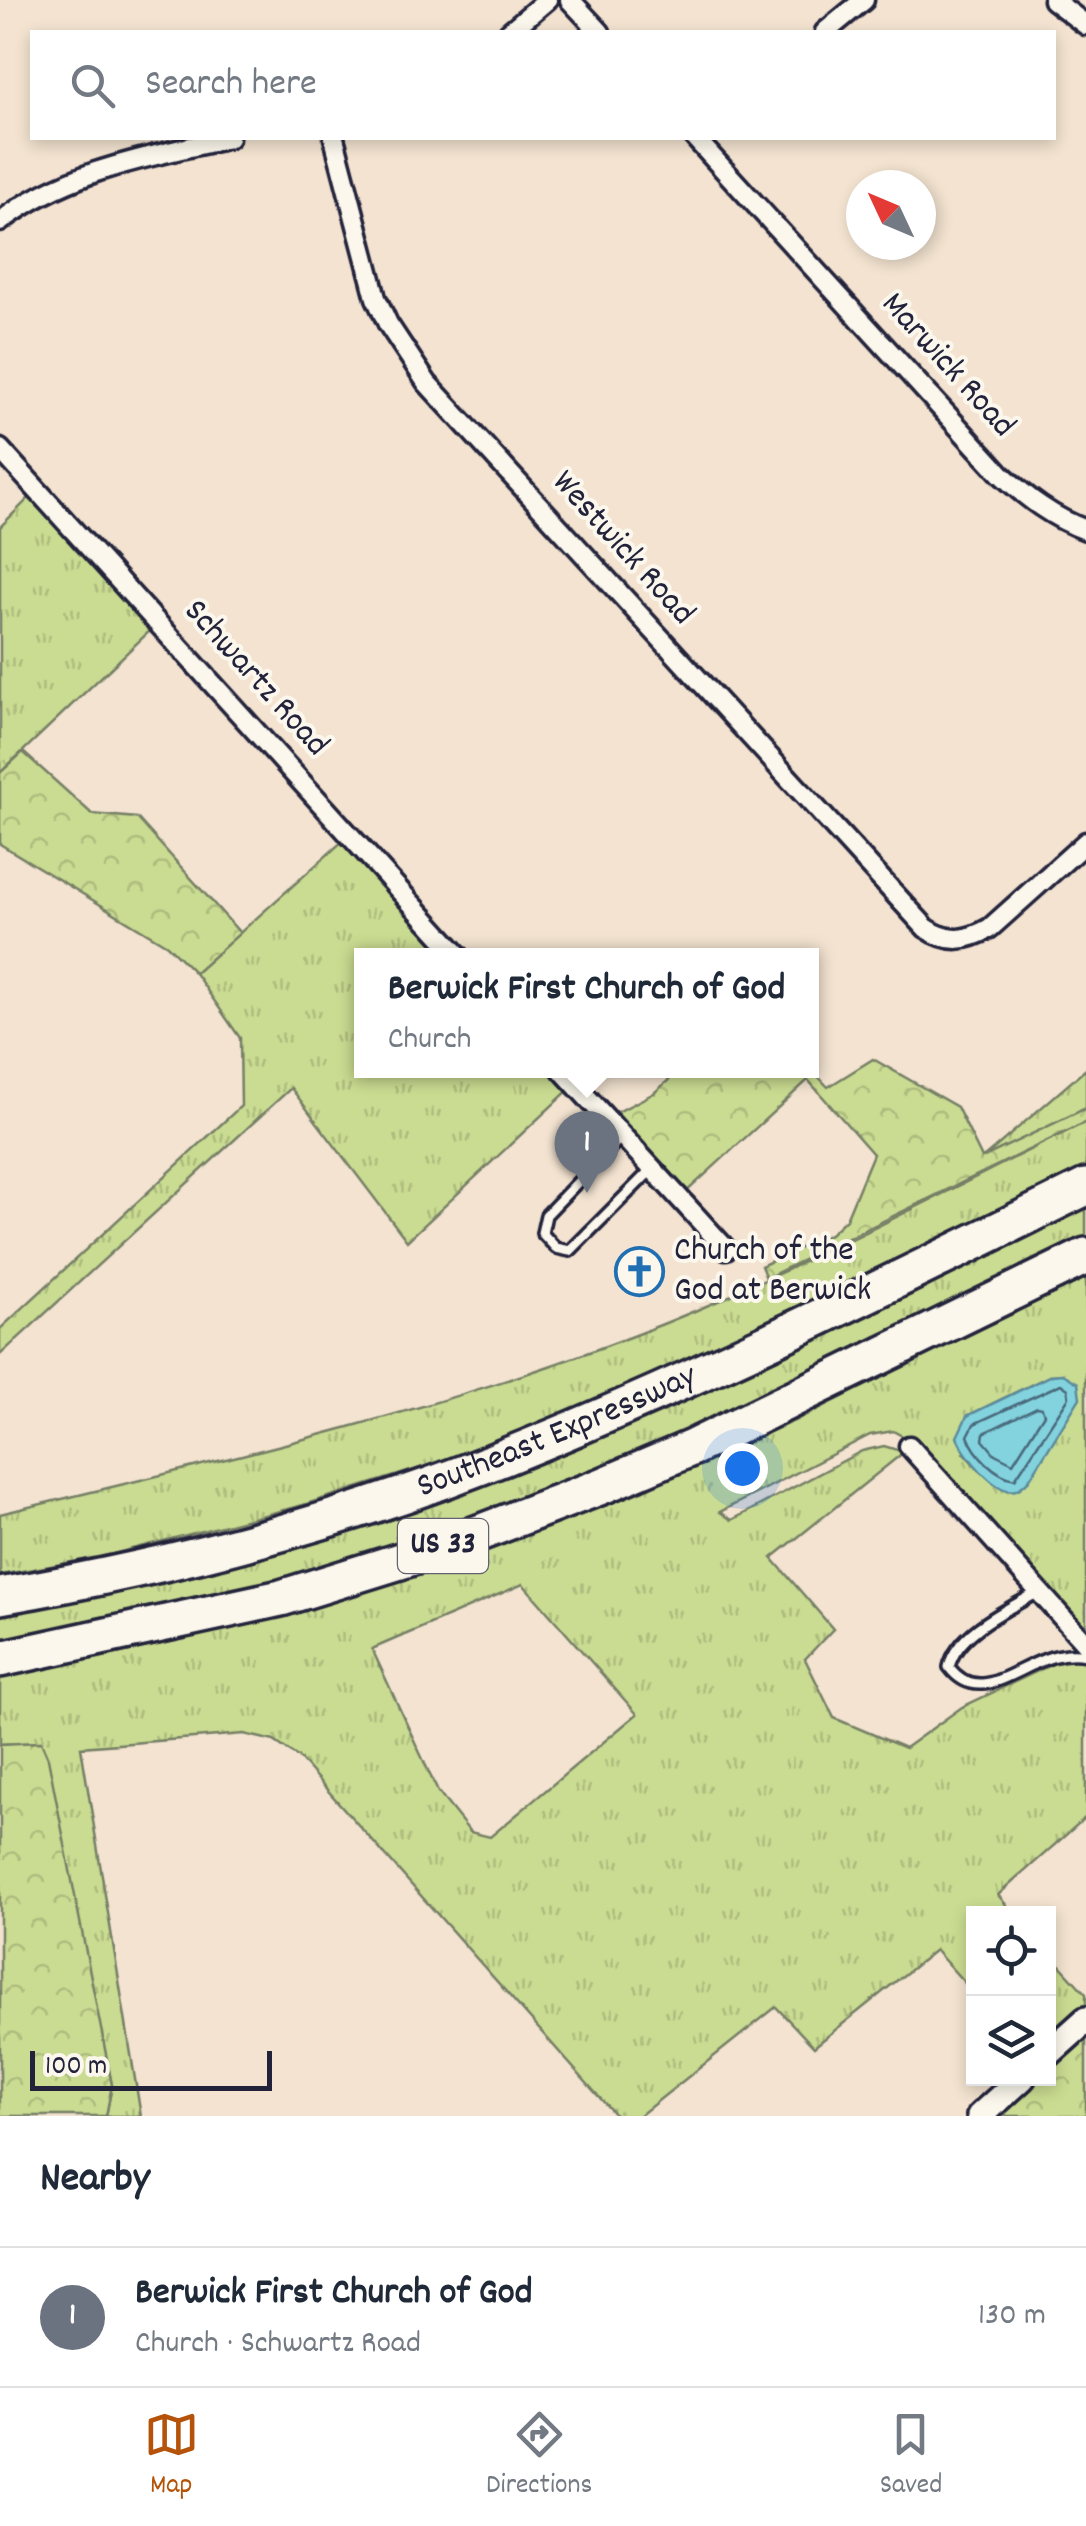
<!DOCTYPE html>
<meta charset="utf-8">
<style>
body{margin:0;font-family:Dekko,sans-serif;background:#f2f2f3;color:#1f2937}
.controls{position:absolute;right:30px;bottom:30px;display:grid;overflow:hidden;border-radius:0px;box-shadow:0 5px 15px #0003}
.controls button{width:90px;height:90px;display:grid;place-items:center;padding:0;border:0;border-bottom:2px solid #e0e1e3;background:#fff;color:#1f2937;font:50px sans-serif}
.compass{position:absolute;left:846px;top:170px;width:90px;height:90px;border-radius:50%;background:#fff;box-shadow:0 5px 15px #0003;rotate:314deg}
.scale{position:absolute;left:30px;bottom:25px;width:242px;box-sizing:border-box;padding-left:10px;border:5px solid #22223b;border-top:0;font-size:28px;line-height:35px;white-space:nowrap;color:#22223b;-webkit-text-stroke:8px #fbf7ec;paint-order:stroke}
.you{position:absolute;left:742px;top:1468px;width:35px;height:35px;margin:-25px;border:8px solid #fff;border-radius:50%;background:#1a73e8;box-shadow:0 0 0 15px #1a73e833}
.badge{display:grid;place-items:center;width:65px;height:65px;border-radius:50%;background:#b45309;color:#fff;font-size:32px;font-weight:700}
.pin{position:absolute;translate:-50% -82px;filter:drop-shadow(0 2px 5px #0008)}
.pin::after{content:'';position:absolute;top:52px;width:35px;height:30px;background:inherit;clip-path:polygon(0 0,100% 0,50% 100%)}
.popup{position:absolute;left:354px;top:948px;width:465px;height:130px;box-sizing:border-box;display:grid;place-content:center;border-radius:0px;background:#fff;filter:drop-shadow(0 2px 8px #0005);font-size:32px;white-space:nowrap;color:#747a83}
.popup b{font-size:38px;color:#1f2937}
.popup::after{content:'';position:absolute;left:50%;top:100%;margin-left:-20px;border:20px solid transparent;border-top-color:#fff}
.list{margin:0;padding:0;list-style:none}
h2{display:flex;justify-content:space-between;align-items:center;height:130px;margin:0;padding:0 40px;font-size:42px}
h2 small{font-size:32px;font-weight:400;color:#747a83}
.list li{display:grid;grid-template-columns:65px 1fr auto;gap:30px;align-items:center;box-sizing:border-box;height:140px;padding:0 40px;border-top:2px solid #e0e1e3}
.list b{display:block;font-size:38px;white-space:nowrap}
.list p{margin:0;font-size:32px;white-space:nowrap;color:#747a83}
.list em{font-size:32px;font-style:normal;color:#747a83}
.icon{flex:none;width:55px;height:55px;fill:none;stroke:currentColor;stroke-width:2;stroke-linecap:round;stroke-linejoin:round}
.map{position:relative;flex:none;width:1086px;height:2116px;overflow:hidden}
.search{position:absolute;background:#fff;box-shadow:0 5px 15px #0003;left:30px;right:30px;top:30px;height:110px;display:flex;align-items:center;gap:25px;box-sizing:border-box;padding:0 35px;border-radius:0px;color:#747a83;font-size:38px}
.sheet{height:270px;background:#fff}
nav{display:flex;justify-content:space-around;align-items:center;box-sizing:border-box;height:140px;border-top:2px solid #e0e1e3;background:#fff;font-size:28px;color:#747a83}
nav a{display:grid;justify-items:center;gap:5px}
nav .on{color:#b45309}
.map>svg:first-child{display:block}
.grass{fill:url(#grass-tufts);stroke:#767f66;stroke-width:2.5;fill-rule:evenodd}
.forest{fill:url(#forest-crowns);stroke:#767f66;stroke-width:2.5}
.water{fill:#83d3de;stroke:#5c8c9d;stroke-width:2.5}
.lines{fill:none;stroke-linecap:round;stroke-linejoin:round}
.shore{stroke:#49697c;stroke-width:2.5}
.lane-casing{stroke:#22223b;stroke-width:16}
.street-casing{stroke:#22223b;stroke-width:25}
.secondary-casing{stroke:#22223b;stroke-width:32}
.highway-casing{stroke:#22223b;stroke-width:42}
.lane{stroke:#fbf7ec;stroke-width:9}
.street{stroke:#fbf7ec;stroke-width:18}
.secondary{stroke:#fbf7ec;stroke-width:25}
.highway{stroke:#fbf7ec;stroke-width:35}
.labels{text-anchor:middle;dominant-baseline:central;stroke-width:8;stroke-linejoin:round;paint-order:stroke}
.shield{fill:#fbf7ec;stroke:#636270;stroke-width:2.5}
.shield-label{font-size:32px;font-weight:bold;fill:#22223b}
.street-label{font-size:35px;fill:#22223b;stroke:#fbf7ec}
.poi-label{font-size:35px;fill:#22223b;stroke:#fbf7ec;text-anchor:start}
</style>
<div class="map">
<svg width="1086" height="2116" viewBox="0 0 1086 2116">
<defs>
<pattern id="grass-tufts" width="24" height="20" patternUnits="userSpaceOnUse" patternTransform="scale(2.5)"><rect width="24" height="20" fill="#cadc91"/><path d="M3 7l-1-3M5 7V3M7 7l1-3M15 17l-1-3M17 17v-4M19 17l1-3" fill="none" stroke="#adbc7e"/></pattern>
<pattern id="forest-crowns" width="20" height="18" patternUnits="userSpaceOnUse" patternTransform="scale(2.5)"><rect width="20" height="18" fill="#cadc91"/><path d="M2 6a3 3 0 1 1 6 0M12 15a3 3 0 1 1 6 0" fill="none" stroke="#adbc7e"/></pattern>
</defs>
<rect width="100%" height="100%" fill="#f3e3d0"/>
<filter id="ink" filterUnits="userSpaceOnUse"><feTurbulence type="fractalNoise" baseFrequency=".01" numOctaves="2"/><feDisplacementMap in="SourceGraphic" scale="20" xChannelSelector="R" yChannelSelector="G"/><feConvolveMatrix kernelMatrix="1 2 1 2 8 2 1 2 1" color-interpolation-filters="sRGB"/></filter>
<g filter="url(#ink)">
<path class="grass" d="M32 495 154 627 0 773V527Z
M345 839 452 955 362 956V1070L557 1071 572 1087 407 1241 291 1088 0 1355V1329L241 1106 240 1038 195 973Z
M1086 1069V1108L982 1159Z
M1086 1122V1167L638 1383 449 1459 303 1505 101 1557 0 1575V1514C242 1455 489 1401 718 1301 842 1247 964 1182 1086 1122Z
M1086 1199V1243L690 1435 353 1563 208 1604 0 1647V1607L239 1555Z
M1086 1276V1634L915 1443 893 1431 870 1435 720 1512 732 1520 862 1451 884 1446 904 1452 772 1558 833 1629 805 1659 834 1718 905 1748 962 1707 1065 1658 1086 1661V1817L998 1895 1013 1913 974 1914 973 1992 935 1950 814 2047 776 2007 639 2116H616L299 1758 274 1741 244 1734 81 1747 141 2116H106L112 2085 41 1742 0 1744V1674L99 1658 297 1613 538 1531 794 1421ZM1063 1374 1008 1490 979 1470 964 1453 967 1416 1051 1375ZM523 1584 637 1714 490 1837 470 1832 438 1792 372 1649Z
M1048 1952 1086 1994V2011L1048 2045Z"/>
<path class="forest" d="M23 752 92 814 137 818 240 933 195 973 167 945 0 844V773Z
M873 1059 957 1107 982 1158 1086 1108V1122L766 1278 761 1266 830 1234 846 1219 873 1154 808 1080 683 1195 614 1114 654 1093 679 1071 812 1070 828 1087Z
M41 1742 48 1758 112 2085 106 2116H0V1744Z
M1086 2032V2116H992L1034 2079 1048 2078 1049 2066Z"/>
<path class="water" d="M1063 1374 1078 1383 1080 1398 1029 1480C1026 1483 1020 1489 1016 1490 996 1496 963 1453 957 1437L967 1416 1052 1375Z"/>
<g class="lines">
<path class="shore" d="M1061 1384 1068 1389 1069 1397 1015 1479C996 1476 975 1455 968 1436L974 1424Z
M1037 1407 1042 1408 1044 1414 1013 1463 995 1454 983 1440 984 1433Z"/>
<defs>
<path id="lane" d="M622 1136 546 1215 542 1233 556 1248 570 1251 652 1169
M1038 1592C1009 1609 957 1632 949 1667 986 1716 1031 1643 1086 1655"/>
<path id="street" d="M570 0 600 32
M1053 0 1086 25
M509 32 547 0
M825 32 864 0
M334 138 376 298 388 324 427 383 926 928C949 944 967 941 990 928L1086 842
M695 138 1001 474C1027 498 1053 518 1086 530
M0 222C67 170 148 157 229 138
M0 449 459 956
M562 1070 726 1249
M909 1446 1086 1644"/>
<path id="secondary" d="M1048 2054 1086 2020
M980 2116 1022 2078"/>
<g id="highway">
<path id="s1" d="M0 1596C162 1568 328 1526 482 1466 689 1385 887 1285 1086 1187"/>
<path d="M0 1659 281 1598 429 1552 602 1486 694 1447 1086 1256"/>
</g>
</defs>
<use href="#lane" class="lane-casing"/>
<use href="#street" class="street-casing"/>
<use href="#secondary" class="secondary-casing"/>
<use href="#highway" class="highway-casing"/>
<use href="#lane" class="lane"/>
<use href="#street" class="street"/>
<use href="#secondary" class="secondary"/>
<use href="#highway" class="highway"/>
</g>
</g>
<defs>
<symbol id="church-ring" viewBox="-11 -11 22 22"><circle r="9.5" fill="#fbf7ec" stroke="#1f6fb2" stroke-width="1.5"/><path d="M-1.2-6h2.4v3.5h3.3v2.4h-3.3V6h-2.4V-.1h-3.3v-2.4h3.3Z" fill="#1f6fb2"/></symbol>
</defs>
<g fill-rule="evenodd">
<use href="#church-ring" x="612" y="1244" width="55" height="55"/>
</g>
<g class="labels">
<rect class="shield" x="398" y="1519" width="90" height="54" rx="8"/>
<g class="shield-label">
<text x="443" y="1546">US 33</text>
</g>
<g class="street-label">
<text transform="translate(947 366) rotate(48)">Marwick Road</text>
<text transform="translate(622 549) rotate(48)">Westwick Road</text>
<text transform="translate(255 679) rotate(48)">Schwartz Road</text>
<text stroke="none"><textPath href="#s1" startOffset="582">Southeast Expressway</textPath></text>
</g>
<g class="poi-label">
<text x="674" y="1252">Church of the<tspan x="674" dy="40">God at Berwick</tspan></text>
</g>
</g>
</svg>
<div class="controls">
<button><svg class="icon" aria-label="locate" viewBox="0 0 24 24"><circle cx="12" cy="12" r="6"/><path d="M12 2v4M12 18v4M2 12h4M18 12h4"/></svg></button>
<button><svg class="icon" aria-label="layers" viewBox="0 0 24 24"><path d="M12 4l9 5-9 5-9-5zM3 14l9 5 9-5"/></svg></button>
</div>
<svg class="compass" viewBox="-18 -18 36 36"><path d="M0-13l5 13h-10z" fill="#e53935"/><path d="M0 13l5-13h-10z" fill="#747a83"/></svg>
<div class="scale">100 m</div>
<div class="you"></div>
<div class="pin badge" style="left:587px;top:1193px;background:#6b7280">1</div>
<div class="popup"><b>Berwick First Church of God</b>Church</div>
<div class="search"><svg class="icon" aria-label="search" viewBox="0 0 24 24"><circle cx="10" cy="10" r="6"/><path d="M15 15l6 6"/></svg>Search here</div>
</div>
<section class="sheet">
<h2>Nearby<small></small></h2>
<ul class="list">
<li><span class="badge" style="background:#6b7280">1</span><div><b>Berwick First Church of God</b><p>Church · Schwartz Road</p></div><em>130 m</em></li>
</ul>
</section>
<nav>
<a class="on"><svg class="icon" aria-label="map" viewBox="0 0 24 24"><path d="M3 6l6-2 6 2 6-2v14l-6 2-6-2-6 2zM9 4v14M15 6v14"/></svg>Map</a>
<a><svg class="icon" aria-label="directions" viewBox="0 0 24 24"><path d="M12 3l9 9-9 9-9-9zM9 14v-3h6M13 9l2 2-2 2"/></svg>Directions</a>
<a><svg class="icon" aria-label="saved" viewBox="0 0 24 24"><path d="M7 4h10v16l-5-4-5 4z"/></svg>Saved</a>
</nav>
